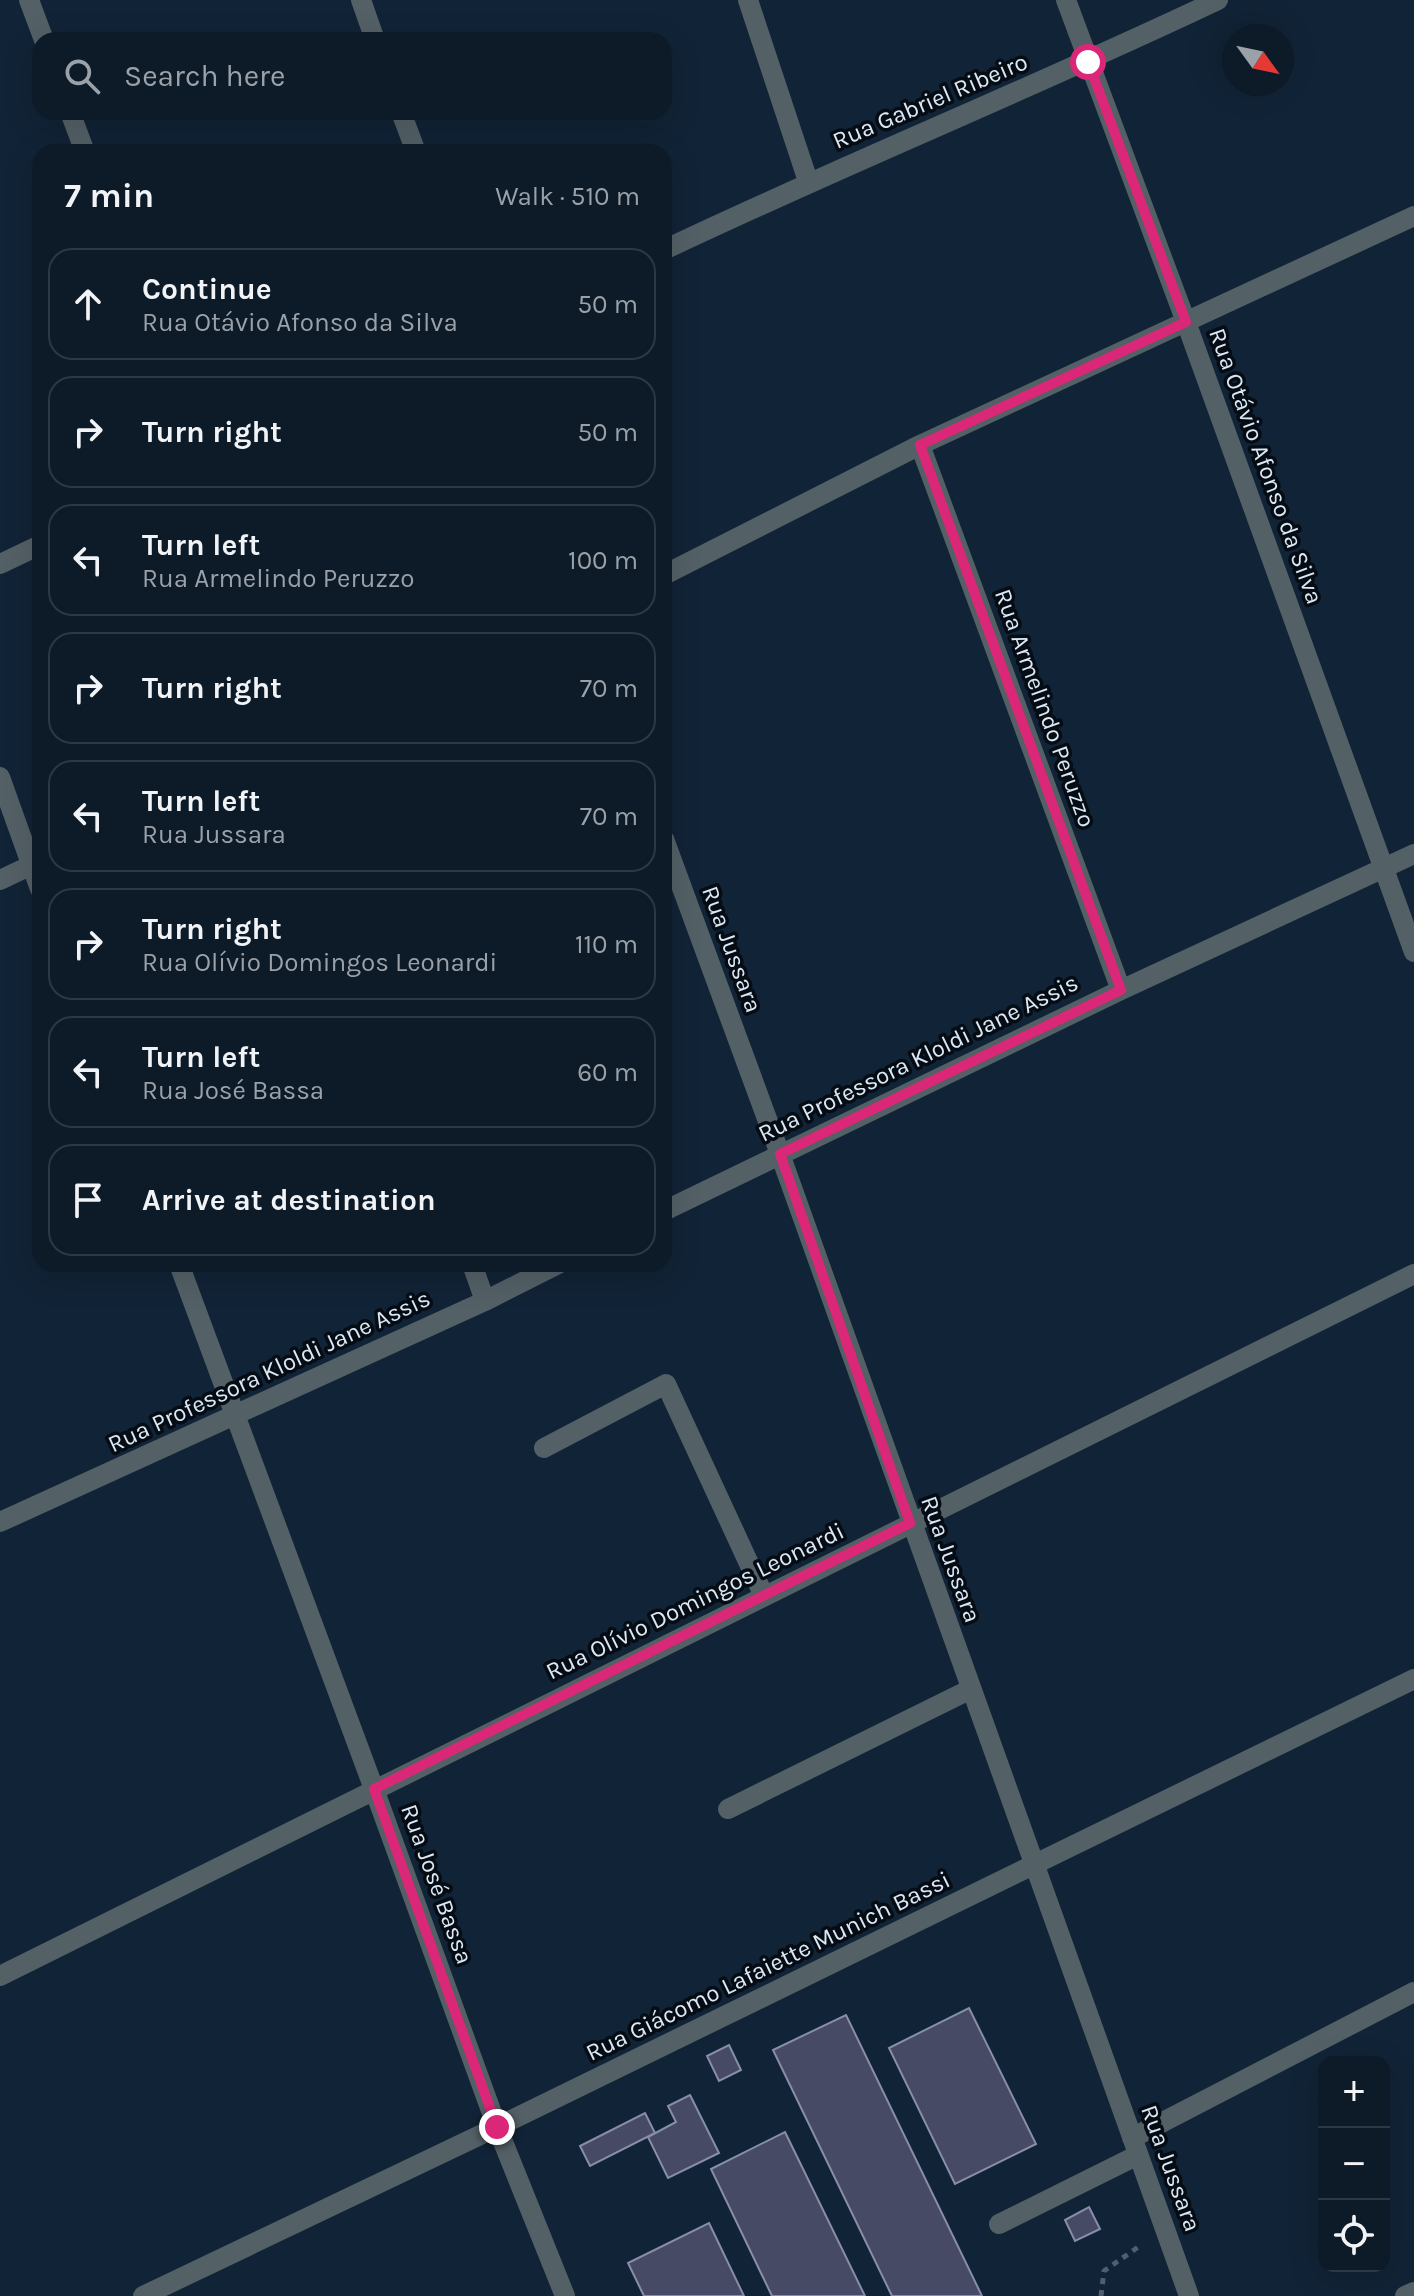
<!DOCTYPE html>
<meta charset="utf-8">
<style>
body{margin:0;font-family:Karla,sans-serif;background:#1b2734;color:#f1f3f6}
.controls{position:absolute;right:24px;bottom:24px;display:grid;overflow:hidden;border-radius:16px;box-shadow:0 8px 32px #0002}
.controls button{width:72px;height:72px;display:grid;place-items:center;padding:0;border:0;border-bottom:2px solid #2d3845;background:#0d1a28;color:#f1f3f6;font:40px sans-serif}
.compass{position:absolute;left:1222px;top:24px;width:72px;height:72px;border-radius:50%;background:#0d1a28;box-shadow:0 8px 32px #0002;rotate:123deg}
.stop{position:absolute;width:24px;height:24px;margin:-18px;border:6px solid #db2777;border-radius:50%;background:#fff}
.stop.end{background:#db2777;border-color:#fff;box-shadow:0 2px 8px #0008}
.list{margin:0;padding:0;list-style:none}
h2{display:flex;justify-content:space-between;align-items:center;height:104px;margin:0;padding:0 32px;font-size:34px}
h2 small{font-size:26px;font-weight:400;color:#9aa1a8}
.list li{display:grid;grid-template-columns:52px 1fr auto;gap:24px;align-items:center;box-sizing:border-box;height:112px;margin:0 16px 16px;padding:0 16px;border:2px solid #2d3845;border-radius:24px}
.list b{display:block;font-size:30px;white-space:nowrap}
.list p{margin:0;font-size:26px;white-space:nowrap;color:#9aa1a8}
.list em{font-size:26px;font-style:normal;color:#9aa1a8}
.icon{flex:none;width:44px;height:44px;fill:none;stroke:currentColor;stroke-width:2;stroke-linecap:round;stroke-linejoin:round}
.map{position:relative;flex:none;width:1414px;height:2296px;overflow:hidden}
.search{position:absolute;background:#0d1a28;box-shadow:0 8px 32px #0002;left:32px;top:32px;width:640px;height:88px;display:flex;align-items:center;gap:20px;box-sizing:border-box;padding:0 28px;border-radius:24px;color:#9aa1a8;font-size:30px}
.panel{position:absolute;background:#0d1a28;box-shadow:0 8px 32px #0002;left:32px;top:144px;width:640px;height:1128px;border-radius:24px}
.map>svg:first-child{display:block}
.building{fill:#464a64;stroke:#888eaa;stroke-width:2}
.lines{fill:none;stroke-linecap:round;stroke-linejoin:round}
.path{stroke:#4f5f70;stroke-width:5;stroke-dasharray:6 6;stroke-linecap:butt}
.minor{stroke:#536066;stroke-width:20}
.route{stroke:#db2777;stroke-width:10}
.labels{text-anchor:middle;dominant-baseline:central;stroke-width:7;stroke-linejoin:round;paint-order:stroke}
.street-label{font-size:24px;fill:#dce8f5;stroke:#050c14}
</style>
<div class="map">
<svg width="1414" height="2296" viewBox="0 0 1414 2296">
<rect width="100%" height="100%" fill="#112336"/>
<path class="building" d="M969 2008 1036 2144 955 2184 889 2048Z
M846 2015 982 2296H892L773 2050Z
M729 2045 741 2070 719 2081 707 2056Z
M690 2095 719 2153 668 2178 648 2137 676 2122 668 2106Z
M645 2113 655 2133 590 2166 580 2146Z
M785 2132 865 2296H772L711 2169Z
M1089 2207 1100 2229 1075 2241 1065 2220Z
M709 2223 744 2296H644L628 2263Z"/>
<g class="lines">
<path class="path" d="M1101 2296 1104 2271 1141 2245"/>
<path class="minor" d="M29 0 44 40
M361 0 375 40
M748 0 808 181
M1066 0 1186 322 1414 952
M70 112 85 152
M401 112 416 152
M664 250C847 163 1035 87 1218 0
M920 445 1121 990
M0 564 40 545
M664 575 920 445 1414 216
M0 777 40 889
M664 839 780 1154 1189 2296
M0 880 40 861
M664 1211 1121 990 1414 854
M179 1264 374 1789 497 2127 565 2296
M472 1264 485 1301
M544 1448 666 1384 764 1596
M0 1522 485 1301 558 1264
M728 1809 971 1689
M0 1976 1414 1274
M1132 2138 1414 1992
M999 2224 1138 2155
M143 2296 497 2127 1414 1679
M1405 2296 1414 2292"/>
</g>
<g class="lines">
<path class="route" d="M497 2127 374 1789 910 1523 780 1154 1121 990 920 445 1186 322 1088 62"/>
</g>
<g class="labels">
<g class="street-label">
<text transform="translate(930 101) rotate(-23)">Rua Gabriel Ribeiro</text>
<text transform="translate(1266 466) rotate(70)">Rua Otávio Afonso da Silva</text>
<text transform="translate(1045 708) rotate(70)">Rua Armelindo Peruzzo</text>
<text transform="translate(732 949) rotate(70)">Rua Jussara</text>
<text transform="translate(918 1058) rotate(-26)">Rua Professora Kloldi Jane Assis</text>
<text transform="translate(269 1371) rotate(-25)">Rua Professora Kloldi Jane Assis</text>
<text transform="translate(951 1559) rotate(70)">Rua Jussara</text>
<text transform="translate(695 1601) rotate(-26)">Rua Olívio Domingos Leonardi</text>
<text transform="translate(437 1884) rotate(70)">Rua José Bassa</text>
<text transform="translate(768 1966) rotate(-26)">Rua Giácomo Lafaiette Munich Bassi</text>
<text transform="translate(1171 2168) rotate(70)">Rua Jussara</text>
</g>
</g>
</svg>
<div class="controls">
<button>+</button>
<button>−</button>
<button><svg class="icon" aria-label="locate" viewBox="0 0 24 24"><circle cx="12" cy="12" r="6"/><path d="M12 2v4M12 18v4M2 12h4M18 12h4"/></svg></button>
</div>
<svg class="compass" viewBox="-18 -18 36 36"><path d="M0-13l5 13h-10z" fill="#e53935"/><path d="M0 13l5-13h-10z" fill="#9aa1a8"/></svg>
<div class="stop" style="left:1088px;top:62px"></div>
<div class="stop end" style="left:497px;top:2127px"></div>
<div class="search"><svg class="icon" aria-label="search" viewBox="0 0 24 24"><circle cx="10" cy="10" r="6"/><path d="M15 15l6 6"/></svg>Search here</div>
<section class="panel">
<h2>7 min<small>Walk · 510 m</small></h2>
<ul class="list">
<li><svg class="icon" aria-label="ahead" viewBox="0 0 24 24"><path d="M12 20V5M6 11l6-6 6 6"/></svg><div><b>Continue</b><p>Rua Otávio Afonso da Silva</p></div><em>50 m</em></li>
<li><svg class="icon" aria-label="right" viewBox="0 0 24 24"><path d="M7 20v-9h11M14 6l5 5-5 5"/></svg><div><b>Turn right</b></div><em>50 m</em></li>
<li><svg class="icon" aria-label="left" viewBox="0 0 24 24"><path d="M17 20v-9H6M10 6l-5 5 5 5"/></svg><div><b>Turn left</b><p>Rua Armelindo Peruzzo</p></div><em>100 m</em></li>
<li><svg class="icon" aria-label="right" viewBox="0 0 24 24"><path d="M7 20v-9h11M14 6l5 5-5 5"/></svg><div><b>Turn right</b></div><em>70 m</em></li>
<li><svg class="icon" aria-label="left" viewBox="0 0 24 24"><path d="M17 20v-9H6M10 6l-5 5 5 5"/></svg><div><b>Turn left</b><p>Rua Jussara</p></div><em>70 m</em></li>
<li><svg class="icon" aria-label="right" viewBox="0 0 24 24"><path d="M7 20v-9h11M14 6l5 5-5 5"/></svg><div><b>Turn right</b><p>Rua Olívio Domingos Leonardi</p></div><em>110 m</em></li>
<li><svg class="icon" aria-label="left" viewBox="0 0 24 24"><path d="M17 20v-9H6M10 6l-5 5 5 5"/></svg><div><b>Turn left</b><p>Rua José Bassa</p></div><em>60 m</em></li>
<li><svg class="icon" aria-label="arrive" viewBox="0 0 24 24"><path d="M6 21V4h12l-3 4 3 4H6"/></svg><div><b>Arrive at destination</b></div></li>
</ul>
</section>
</div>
